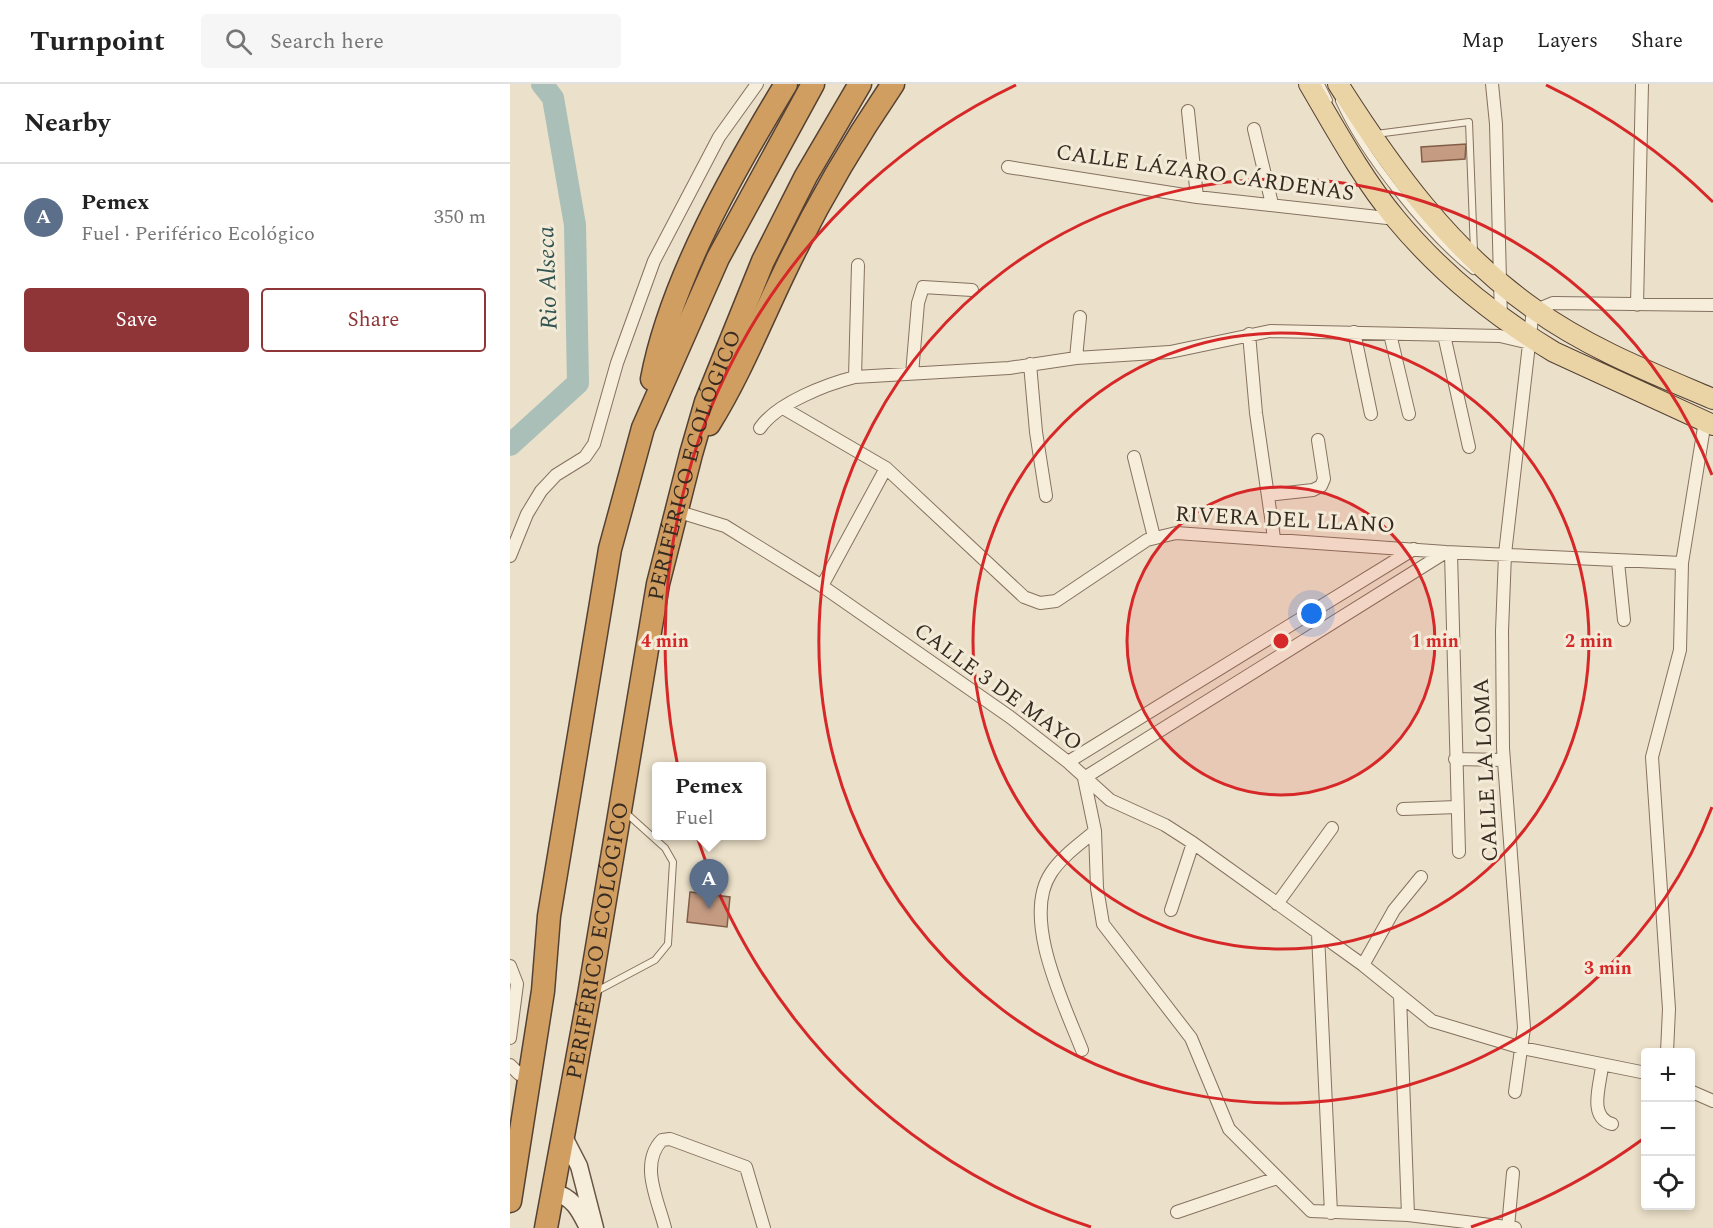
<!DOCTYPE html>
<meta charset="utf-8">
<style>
body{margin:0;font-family:Spectral,serif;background:#f6f6f6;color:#222}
.controls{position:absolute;right:18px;bottom:18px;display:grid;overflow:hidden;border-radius:6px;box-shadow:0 3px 9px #0003}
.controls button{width:54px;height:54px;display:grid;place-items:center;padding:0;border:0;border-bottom:2px solid #e0e0e0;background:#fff;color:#222;font:30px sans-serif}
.you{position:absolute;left:802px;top:530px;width:21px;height:21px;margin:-15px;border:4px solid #fff;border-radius:50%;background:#1a73e8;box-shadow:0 0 0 9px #1a73e833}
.badge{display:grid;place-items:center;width:39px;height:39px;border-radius:50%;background:#8f3537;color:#fff;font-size:20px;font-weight:700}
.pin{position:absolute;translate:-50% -50px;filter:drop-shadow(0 2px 3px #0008)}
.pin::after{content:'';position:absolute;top:32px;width:21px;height:18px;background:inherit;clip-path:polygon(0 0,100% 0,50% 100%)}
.popup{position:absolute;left:142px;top:678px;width:114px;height:78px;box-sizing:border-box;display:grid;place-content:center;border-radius:6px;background:#fff;filter:drop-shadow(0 2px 4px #0005);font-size:20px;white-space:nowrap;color:#767676}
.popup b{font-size:22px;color:#222}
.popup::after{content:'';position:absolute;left:50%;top:100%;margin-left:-12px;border:12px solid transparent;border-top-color:#fff}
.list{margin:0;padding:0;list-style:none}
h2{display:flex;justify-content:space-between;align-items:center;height:78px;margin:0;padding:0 24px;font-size:26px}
h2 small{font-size:20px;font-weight:400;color:#767676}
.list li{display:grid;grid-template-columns:39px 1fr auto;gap:18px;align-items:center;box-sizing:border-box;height:108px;padding:0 24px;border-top:2px solid #e0e0e0}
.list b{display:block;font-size:22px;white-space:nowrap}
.list p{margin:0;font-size:20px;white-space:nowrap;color:#767676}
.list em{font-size:20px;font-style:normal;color:#767676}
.actions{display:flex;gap:12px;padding:18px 24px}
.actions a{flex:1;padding:14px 0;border:2px solid #8f3537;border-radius:6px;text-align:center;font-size:21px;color:#8f3537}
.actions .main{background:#8f3537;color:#fff}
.icon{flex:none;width:33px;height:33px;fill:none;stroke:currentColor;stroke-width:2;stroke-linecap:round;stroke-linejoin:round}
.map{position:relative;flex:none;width:1203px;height:1144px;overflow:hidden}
header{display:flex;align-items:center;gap:36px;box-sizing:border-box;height:84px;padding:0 30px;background:#fff;border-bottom:2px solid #e0e0e0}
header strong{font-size:28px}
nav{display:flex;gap:33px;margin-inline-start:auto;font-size:21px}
.search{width:420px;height:54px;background:#f6f6f6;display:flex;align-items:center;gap:15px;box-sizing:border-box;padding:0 21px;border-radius:6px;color:#767676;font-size:22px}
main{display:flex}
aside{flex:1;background:#fff}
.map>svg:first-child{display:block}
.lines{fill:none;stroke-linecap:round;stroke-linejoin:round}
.river{stroke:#a9bfb8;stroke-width:22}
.building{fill:#c59c82;stroke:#825d47;stroke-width:1.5}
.lane-casing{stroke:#85725f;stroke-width:8}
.street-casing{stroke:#85725f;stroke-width:14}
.secondary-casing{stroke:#675442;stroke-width:19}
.primary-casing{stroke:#544133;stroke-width:22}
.highway-casing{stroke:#544133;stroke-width:25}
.lane{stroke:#f6eddb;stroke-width:6}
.street{stroke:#f6eddb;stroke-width:12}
.secondary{stroke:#f6eddb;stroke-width:16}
.primary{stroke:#ead3a5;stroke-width:20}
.highway{stroke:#d19e62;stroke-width:22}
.ring{fill:none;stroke:#d62828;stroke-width:3}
.labels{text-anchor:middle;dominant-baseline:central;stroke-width:6;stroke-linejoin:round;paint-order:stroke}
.street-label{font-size:22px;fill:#372b21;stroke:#f3ead7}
.water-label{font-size:24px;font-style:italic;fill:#325552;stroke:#f3ead7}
.centre{fill:#d62828;stroke:#f3ead7;stroke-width:3}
.ring-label{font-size:18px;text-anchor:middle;font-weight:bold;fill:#d62828;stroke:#f3ead7;stroke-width:6;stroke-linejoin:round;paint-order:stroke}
</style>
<header>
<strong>Turnpoint</strong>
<div class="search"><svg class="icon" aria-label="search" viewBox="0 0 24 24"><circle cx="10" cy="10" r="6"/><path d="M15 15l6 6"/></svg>Search here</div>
<nav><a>Map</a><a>Layers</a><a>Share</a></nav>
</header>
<main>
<aside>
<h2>Nearby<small></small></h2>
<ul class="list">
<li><span class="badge" style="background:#5c6f8a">A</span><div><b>Pemex</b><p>Fuel · Periférico Ecológico</p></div><em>350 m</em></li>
</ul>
<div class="actions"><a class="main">Save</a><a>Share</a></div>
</aside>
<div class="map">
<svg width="1203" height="1144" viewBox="0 0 1203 1144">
<rect width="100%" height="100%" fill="#ebe0c9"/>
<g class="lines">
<path class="river" d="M0 361 68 299 65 141 43 14 32 0"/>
</g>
<path class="building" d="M956 60 955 75 912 78 911 63Z
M180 808 220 813 217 843 177 838Z"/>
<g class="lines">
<defs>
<path id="lane" d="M811 0 819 16
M829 17C853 71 917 151 963 187
M866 50 959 38 964 168
M85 908 145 876 158 860 163 778 155 764 116 729"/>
<path id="street" d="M982 0 986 40 991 235
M678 27 687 113
M744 45 762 120
M498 83 687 113 886 135
M1127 221 1132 0
M844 248 861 330
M739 250 746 329 764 454
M880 250 899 330
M934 251 959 363
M566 274 570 233
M520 280 526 348 536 412
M402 290 408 219 413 203 462 206
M345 293 348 181
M273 324 376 384 514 513 530 519 546 517 637 456 666 449 936 468 1172 479
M250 344C267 319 317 300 345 293L499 284 566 274 660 268 760 247 990 252 1020 259
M624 373 644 453
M758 411 803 406 811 402 814 395 808 356
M166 427 215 442 312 502 500 633 558 678 600 716 655 741 683 759 853 881 922 937 1012 964 1136 989
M941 469 949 768
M0 472 17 430 31 407 46 391 75 373 84 360 107 279 144 177 209 53 247 0
M1108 478 1114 536
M312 502 376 384
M945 675 994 676
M558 678 904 465
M574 694 585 747 587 804 593 840 681 954 719 1045 801 1127 898 1131 1005 1144
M574 694 936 468
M893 725 947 723
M767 820 822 744
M661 826 683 759
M808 850 821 1129
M853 881 884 826 911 793
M0 882 7 900 0 954
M890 912 898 1131
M572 966C554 920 511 834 541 789 552 772 570 760 585 747
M1157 968 1159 925 1142 673 1170 566 1172 479 1195 337
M0 981 9 990 20 991
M1092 982C1090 1002 1078 1033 1102 1040
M1180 1007 1203 1017
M1005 1008 1014 944 993 664 992 547 995 470 1022 234 1031 224 1043 219 1203 221
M667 1128 767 1094
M998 1143 1003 1089
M155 1144C148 1116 129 1080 152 1056L160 1055 236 1083 254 1144"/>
<path id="secondary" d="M53 1051 69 1082 85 1144
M41 1107C63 1113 69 1125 78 1144"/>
<path id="primary" d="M799 0C826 46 852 94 886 135 929 187 986 233 1044 268L1203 341
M828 0C882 85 940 166 1024 225 1078 264 1142 289 1203 315"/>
<g id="highway">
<path d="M142 295C161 195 224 86 276 0"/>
<path d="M199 340C229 292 249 241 274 189 305 124 342 60 383 0"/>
<path d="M0 1117 33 907 39 832 100 465 133 344 208 174 303 0"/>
<path id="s1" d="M36 1144 79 911 148 500 181 370 196 318 253 177 296 92 350 0"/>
</g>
</defs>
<use href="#lane" class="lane-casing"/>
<use href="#street" class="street-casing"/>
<use href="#secondary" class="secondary-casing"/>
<use href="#primary" class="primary-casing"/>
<use href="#highway" class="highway-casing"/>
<use href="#lane" class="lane"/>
<use href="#street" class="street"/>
<use href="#secondary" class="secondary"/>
<use href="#primary" class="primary"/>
<use href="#highway" class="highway"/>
</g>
<circle cx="771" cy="557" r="154" fill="#d62828" fill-opacity=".12"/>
<g class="ring">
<circle cx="771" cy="557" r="154"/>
<circle cx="771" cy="557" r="308"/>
<path d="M1202 723A462 462 0 1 1 1202 391"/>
<path d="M1133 1055A616 616 0 0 1 961 1143M581 1143A616 616 0 0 1 506 1M1036 1A616 616 0 0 1 1203 118"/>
</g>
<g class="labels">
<g class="street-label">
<text transform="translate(695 89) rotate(8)">CALLE LÁZARO CÁRDENAS</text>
<text stroke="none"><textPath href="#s1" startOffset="778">PERIFÉRICO ECOLÓGICO</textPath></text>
<text transform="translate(775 436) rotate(3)">RIVERA DEL LLANO</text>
<text transform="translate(488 603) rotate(36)">CALLE 3 DE MAYO</text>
<text transform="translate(976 686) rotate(-93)">CALLE LA LOMA</text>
<text stroke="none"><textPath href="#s1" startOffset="292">PERIFÉRICO ECOLÓGICO</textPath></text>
</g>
<g class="water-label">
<text transform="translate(38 194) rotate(-92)">Rio Alseca</text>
</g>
</g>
<circle cx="771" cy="557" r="9" class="centre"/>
<g class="ring-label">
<text x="925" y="563">1 min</text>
<text x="1079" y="563">2 min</text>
<text x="155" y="563">4 min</text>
<text x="1098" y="890">3 min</text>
</g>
</svg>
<div class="controls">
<button>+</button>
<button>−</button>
<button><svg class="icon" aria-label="locate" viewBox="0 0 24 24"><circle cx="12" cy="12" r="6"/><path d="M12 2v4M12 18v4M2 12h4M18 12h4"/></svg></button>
</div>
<div class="you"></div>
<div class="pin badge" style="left:199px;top:825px;background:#5c6f8a">A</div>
<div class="popup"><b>Pemex</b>Fuel</div>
</div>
</main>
